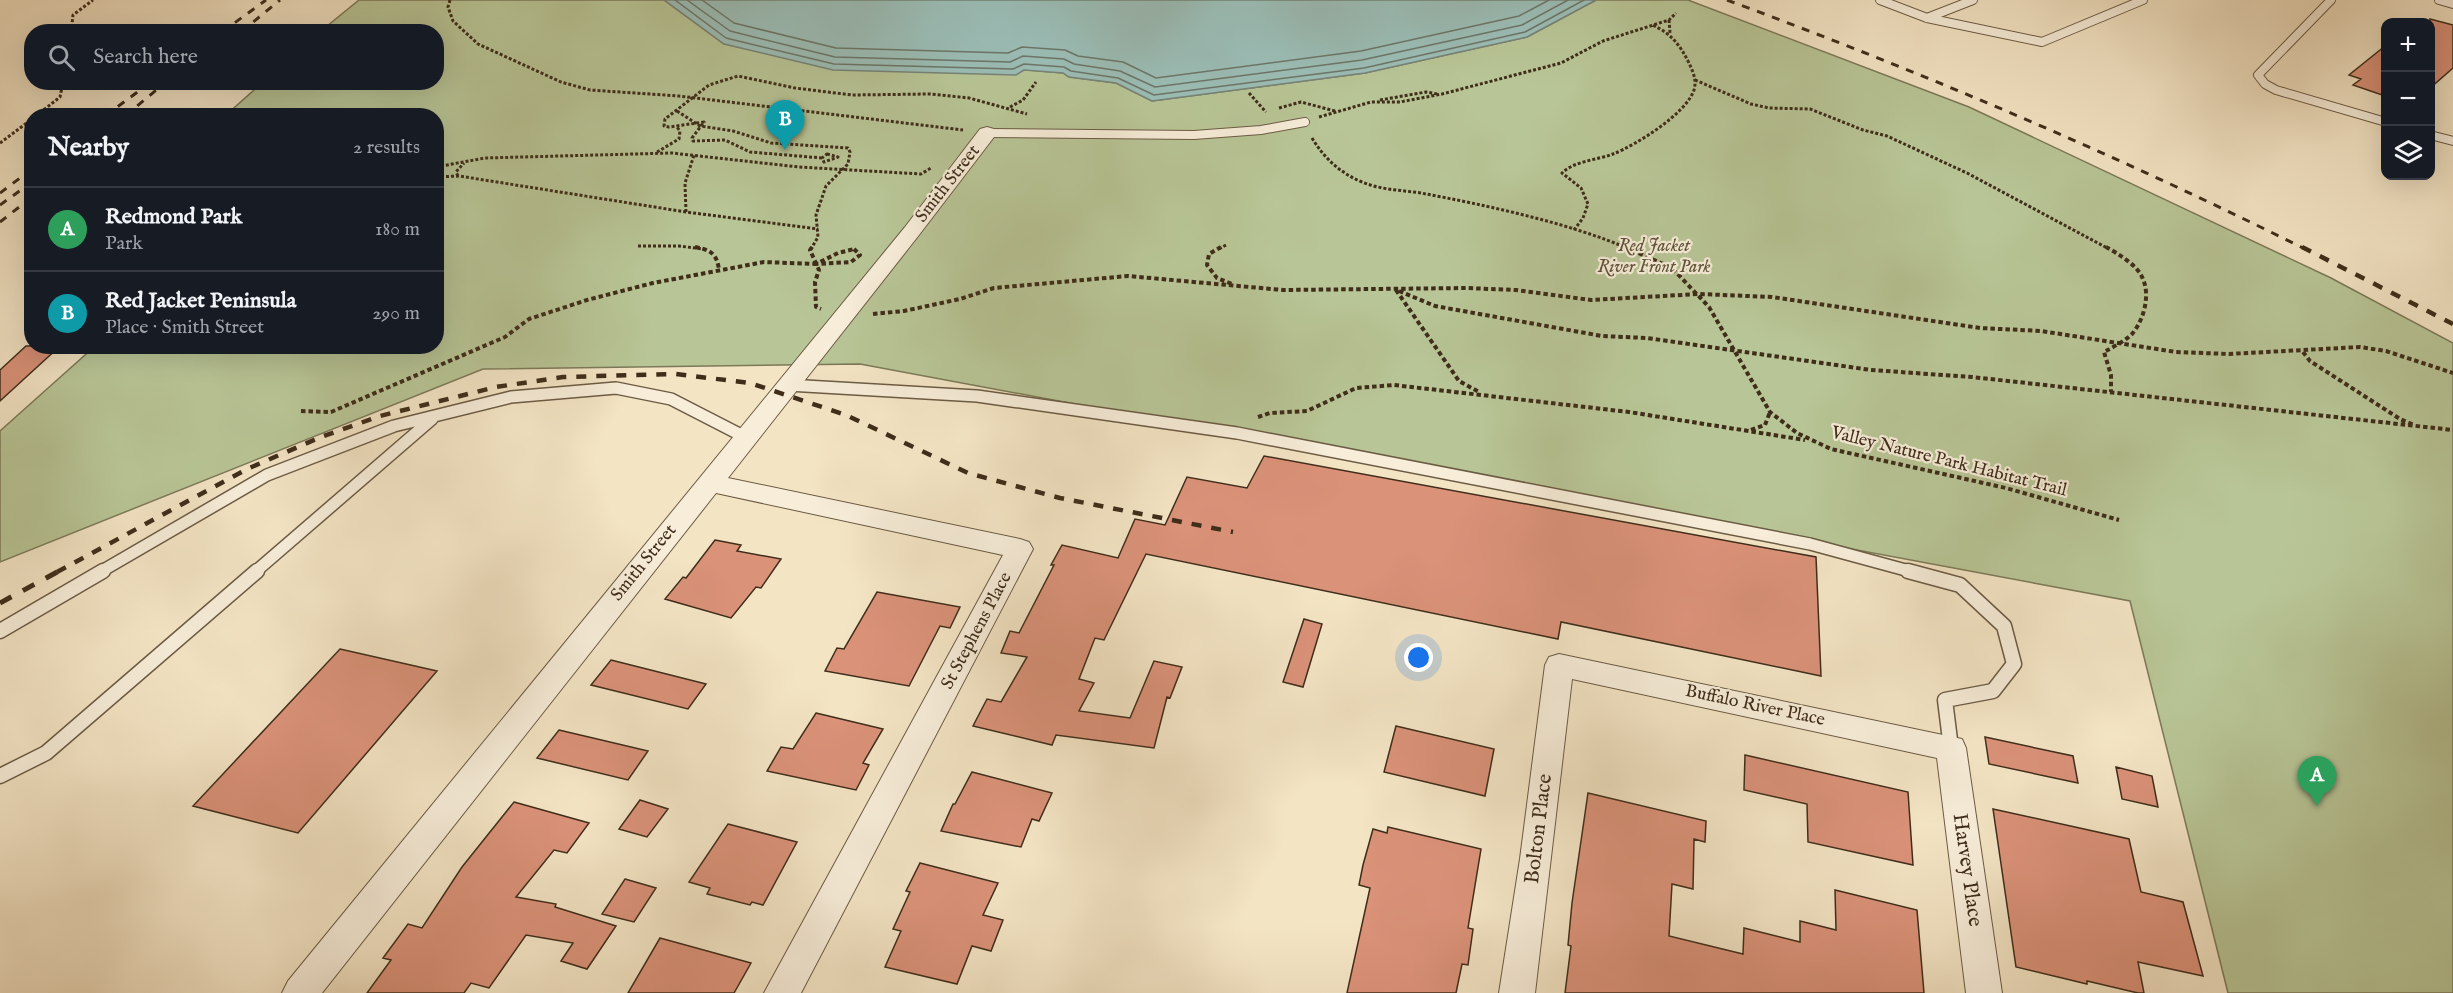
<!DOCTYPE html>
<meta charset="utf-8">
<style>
body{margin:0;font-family:"IM FELL English",serif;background:#242831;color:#f1f3f6}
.controls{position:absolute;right:18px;top:18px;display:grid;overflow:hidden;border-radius:12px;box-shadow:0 6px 24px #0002}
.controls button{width:54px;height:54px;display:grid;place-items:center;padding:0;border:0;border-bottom:2px solid #363941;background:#171b24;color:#f1f3f6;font:30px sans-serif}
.you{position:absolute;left:1419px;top:658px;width:21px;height:21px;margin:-15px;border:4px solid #fff;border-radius:50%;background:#1a73e8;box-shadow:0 0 0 9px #1a73e833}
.badge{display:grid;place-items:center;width:39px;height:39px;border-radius:50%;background:#8c9099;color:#fff;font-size:20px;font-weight:700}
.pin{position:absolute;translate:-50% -50px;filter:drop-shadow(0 2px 3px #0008)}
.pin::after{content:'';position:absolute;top:32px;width:21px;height:18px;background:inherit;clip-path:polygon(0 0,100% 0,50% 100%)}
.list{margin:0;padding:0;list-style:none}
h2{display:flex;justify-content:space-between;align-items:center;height:78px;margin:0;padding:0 24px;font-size:26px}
h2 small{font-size:20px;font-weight:400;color:#9ea1a6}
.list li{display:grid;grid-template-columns:39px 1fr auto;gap:18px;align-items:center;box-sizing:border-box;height:84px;padding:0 24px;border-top:2px solid #363941}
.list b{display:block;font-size:22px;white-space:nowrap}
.list p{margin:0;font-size:20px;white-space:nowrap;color:#9ea1a6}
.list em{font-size:20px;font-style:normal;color:#9ea1a6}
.icon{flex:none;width:33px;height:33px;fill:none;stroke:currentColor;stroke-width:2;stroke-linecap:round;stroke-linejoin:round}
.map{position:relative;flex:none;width:2453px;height:993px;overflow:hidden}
.search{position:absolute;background:#171b24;box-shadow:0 6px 24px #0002;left:24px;top:24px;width:420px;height:66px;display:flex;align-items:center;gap:15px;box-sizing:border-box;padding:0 21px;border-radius:24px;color:#9ea1a6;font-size:22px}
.panel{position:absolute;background:#171b24;box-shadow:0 6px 24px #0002;left:24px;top:108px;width:420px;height:246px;border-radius:24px}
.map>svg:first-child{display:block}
.green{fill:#b8c596;stroke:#7c7958;stroke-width:1.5}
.water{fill:#9bbeb7;stroke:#768478;stroke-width:1.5}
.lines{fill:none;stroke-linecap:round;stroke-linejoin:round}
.shore{stroke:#6d7668;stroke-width:1.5}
.building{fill:#da9279;stroke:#3f2d1a;stroke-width:1.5}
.lane-far2-casing{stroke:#6c5b44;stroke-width:10}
.lane-far1-casing{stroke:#6c5b44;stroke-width:14}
.lane-casing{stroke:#6c5b44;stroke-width:17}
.street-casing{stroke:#6c5b44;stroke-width:2}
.path-far1{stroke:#3f2d1a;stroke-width:3;stroke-dasharray:3 2;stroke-linecap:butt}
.path{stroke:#3f2d1a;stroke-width:4;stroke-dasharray:4.5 3;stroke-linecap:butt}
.lane-far2{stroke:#f7edd9;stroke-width:8}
.lane-far1{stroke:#f7edd9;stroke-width:11}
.lane{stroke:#f7edd9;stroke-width:14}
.street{fill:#f7edd9;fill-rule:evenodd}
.rail-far2{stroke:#3f2d1a;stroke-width:3;stroke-dasharray:8 8;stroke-linecap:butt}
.rail-far1{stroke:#3f2d1a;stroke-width:4.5;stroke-dasharray:10 10;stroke-linecap:butt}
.rail{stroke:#3f2d1a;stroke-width:5;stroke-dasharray:13 13;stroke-linecap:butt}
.labels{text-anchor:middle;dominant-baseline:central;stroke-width:4.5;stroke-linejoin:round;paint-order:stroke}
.street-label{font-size:18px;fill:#3f2d1a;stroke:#f7edd9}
.park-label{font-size:18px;font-style:italic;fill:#5d5339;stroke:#f7edd9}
.near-street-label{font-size:21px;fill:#3f2d1a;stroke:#f7edd9}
</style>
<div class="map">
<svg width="2453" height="993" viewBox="0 0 2453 993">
<rect width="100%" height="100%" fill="#f3e4c4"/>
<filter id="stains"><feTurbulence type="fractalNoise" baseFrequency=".00333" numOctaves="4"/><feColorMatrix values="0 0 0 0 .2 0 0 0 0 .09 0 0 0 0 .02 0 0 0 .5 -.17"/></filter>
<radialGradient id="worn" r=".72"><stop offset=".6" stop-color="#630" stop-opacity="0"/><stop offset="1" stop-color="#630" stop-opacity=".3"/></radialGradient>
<path class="green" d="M359 0H664L724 44 1063 73 1069 77 1116 83 1152 101 1365 73 1527 37 1596 0H1688L1969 107 2331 278 2453 343V993H2228L2130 601 860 364 483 369 0 562V431L94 347 436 346V116L226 115 262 83 436 82V32L321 31Z"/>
<path class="water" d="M664 0H1596L1527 37 1365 73 1152 101 1116 83 1069 77 1063 73 1024 70 1016 75 833 70 724 44Z"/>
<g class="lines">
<path class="shore" d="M675 0 726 38 834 64 1013 69 1024 64 1064 67 1071 71 1118 78 1154 95 1364 68 1525 32 1584 0
M687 0 730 31 835 57 1010 62 1023 56 1064 59 1074 64 1120 71 1155 87 1362 60 1522 25 1568 0
M702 0 734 23 836 48 1008 53 1022 47 1065 50 1078 56 1123 62 1156 78 1361 51 1519 16 1549 0"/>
</g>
<path class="building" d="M2430 19 2453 25V68L2430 88Z
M2385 46V96L2353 85 2361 79 2349 75Z
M26 346H60L0 401V370Z
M1264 456 1816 557 1821 676 1561 622 1558 639 1146 554 1104 640 1095 638 1079 679 1094 683 1079 711 1130 718 1154 661 1182 667 1170 698 1167 697 1154 748 1056 735 1052 745 973 726 987 699 1001 702 1027 657 1001 653 1010 631 1019 633 1054 565H1051L1062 545 1118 558 1135 519 1165 525 1187 477 1247 488Z
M715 540 741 545 737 551 781 559 761 588 756 587 731 618 665 599 683 577 686 578Z
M877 592 960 607 950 628 940 626 909 686 825 671 837 648 844 649Z
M1304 619 1322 624 1303 687 1283 682Z
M340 649 437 671 298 833 193 806Z
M611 660 706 684 688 709 591 685Z
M816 713 883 729 863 763 869 765 856 790 767 771 781 747 793 749Z
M1396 726 1494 749 1485 796 1384 772Z
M559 730 648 751 628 780 537 758Z
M1985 737 2073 756 2078 783 1989 764Z
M1745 755 1908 792 1913 865 1808 842 1807 804 1744 790Z
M2116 767 2152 776 2158 807 2122 799Z
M972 772 1052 793 1039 821 1032 819 1021 847 941 831 953 804H955Z
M1588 793 1706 821 1705 842 1694 839 1693 889 1672 884 1669 936 1743 954 1744 928 1800 942V921L1836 930 1835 890 1917 910 1924 993H1565L1571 946 1568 945 1572 903Z
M640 800 668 809 647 837 619 829Z
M514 802 589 823 567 853 554 850 516 897 556 904 555 907 616 926 587 969 561 961 573 943 526 935 489 988 471 983 464 993H367L391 960 383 958 408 924 422 928 462 867Z
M1993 809 2129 839 2141 892 2183 902 2203 976 2138 962 2144 993H2138L2087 981V984L2016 967Z
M728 824 797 842 763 905 752 902 750 905 707 894 710 888 689 882Z
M1388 827 1481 849 1468 928 1473 929 1468 965 1462 964 1456 993H1347L1370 888 1359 885 1363 865 1373 829 1387 833Z
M920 863 998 883 983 915 1003 920 991 951 972 946 957 984 885 967 901 931 893 929 910 892 906 891Z
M625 879 656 888 634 922 602 914Z
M660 938 751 963 734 993H628Z"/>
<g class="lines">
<defs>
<path id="lane-far2" d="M1880 0 1927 18 2042 42 2143 0
M2331 0 2258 75 2265 84 2276 90 2386 122
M2439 0 2453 4
M1927 18 1973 0
M987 133 1194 135 1261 130 1305 122
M2430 135 2453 141"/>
<path id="lane-far1" d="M788 385 977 396 1237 433 1810 544 1913 572
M100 572 267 475 394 426 511 397 616 388 671 399 745 437
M255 572 432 419"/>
<path id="lane" d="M1908 571 1960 585 2004 626 2014 664 1993 691 1945 700 1951 748
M0 631 103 571
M0 776 46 753 257 571"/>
<path id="street" d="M987 127 994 129 996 133 994 137 919 235 728 478 1020 539 1029 542 1033 549 801 993H764L1003 555 716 493 322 993H282L288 981 905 227 980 129Z
M1559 654 1962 739 1966 748 2002 993H1966L1937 758 1572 679 1535 993H1499L1520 859 1545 665 1549 657Z"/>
</defs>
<use href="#lane-far2" class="lane-far2-casing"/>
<use href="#lane-far1" class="lane-far1-casing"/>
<use href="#lane" class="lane-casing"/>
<use href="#street" class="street-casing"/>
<path class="path-far1" d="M450 0 448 7 453 21 478 44 561 82 590 90 679 96 963 130
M1669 20 1670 33
M71 32 73 15 93 0
M1695 80 1751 104 1769 108 1810 109 1863 130 1887 136 1967 173 2109 249
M1249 93 1266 112
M1380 100 1426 92 1438 94
M1010 107 1023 100 1036 82
M1279 108 1301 102 1335 111
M677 111 700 126 733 131 771 143 848 148 850 152 848 164 826 186 816 215 818 237 811 249
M36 116 60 97 63 82
M1319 117 1371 102H1400L1442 94 1561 63 1603 41 1669 20 1676 13
M1312 138C1324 158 1340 173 1362 182 1381 190 1401 190 1421 193 1485 205 1570 223 1629 249
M0 143 32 119
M657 152 679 139 680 131 676 126
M827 154 838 157 824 162 822 158Z
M822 158 750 152 725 140 693 141 692 138 704 122 669 127 664 126 665 119 709 85 738 76 795 88 852 95 930 94 969 98 1027 114
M436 167 485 158 672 153 799 167 921 174 931 168
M458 176 456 172 464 163
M436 177 459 176 686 212 818 229
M686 212 685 183 694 155
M1574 230 1583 218 1588 204 1581 188 1562 173C1574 161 1597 160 1613 154 1636 145 1686 114 1694 90 1697 80 1693 72 1689 63 1680 45 1671 33 1652 25
M638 246H679L703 249
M1219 249 1226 245"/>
<path class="path" d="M695 247C711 250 717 254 719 270
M812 247 810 250 819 270 815 282 816 307 821 309
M1221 247 1209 254 1207 265 1217 278 1232 284
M1625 247 1672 268 1709 307 1770 412 1797 433 1831 449 2006 488 2119 520
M2106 247C2117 253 2137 265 2142 277 2151 294 2144 320 2132 334 2125 341 2113 347 2104 352L2111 375V392
M854 249 860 255 851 262 816 264 838 253Z
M1396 290 1459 381 1479 392
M1399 291 1435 306 1602 336 1647 338 1871 370 1972 377 2453 430
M873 314 904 311 960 299 994 288 1128 276 1283 290 1466 288 1516 290 1591 300 1699 294 1772 297 1980 328 2041 331 2176 352 2229 354 2360 347 2386 351 2453 373
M2303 352 2310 361 2400 419 2414 425
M301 411 331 412 505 337 529 319 587 300 653 283 764 262 816 264
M1258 417 1270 413 1307 411 1356 388 1394 385 1629 412 1805 440
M1751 430 1765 425 1770 412"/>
<use href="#lane-far2" class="lane-far2"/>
<use href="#lane-far1" class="lane-far1"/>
<use href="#lane" class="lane"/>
<use href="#street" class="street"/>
<path class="rail-far2" d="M1727 0C1924 73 2117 155 2305 249
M222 32 266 0
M241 32 280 0
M105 116 151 82
M125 116 166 82
M0 193 32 169
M0 205 32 182
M0 222 32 197"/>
<path class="rail-far1" d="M2302 247 2453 324
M57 572 247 469 321 437 380 416 496 387 563 377 676 374 750 383 846 415 968 473 1060 498 1233 532"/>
<path class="rail" d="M0 603 59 571"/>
</g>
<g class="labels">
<g class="street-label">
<text transform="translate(948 184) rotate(-52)">Smith Street</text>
<text transform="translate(1949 462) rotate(14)">Valley Nature Park Habitat Trail</text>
<text transform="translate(644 563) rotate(-51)">Smith Street</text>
<text transform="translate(977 631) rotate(-62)">St Stephens Place</text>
<text transform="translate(1755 706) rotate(12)">Buffalo River Place</text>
</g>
<g class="park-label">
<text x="1654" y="246">Red Jacket<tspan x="1654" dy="21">River Front Park</tspan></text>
</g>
<g class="near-street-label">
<text transform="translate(1539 829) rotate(-83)">Bolton Place</text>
<text transform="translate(1967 870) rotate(82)">Harvey Place</text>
</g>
</g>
<rect width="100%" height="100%" filter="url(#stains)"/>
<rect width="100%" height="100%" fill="url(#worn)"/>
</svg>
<div class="controls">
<button>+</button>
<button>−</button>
<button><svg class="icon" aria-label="layers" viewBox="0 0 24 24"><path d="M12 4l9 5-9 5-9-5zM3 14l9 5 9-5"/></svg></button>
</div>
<div class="you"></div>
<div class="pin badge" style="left:2317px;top:806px;background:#2e9e5b">A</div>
<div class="pin badge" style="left:785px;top:150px;background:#0f9aa8">B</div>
<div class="search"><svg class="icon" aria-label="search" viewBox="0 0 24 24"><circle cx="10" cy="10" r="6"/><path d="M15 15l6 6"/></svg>Search here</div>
<section class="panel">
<h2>Nearby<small>2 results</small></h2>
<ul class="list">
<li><span class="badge" style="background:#2e9e5b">A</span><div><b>Redmond Park</b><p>Park</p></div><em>180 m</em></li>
<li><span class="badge" style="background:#0f9aa8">B</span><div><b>Red Jacket Peninsula</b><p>Place · Smith Street</p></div><em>290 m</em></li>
</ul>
</section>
</div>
